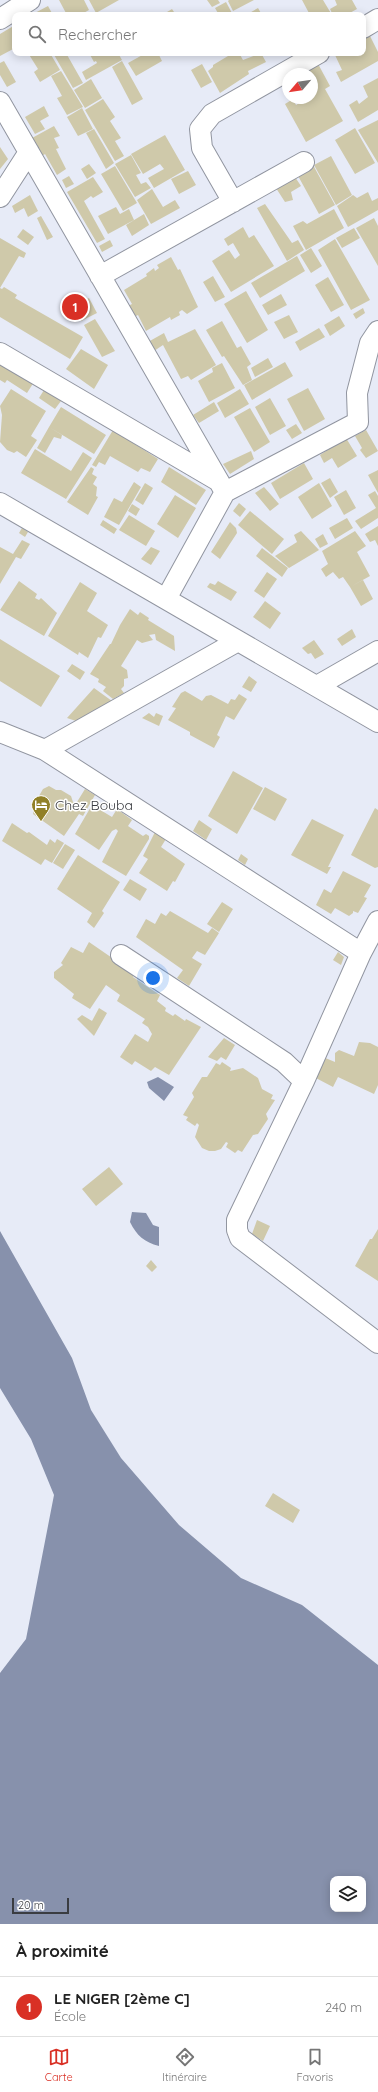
<!DOCTYPE html>
<html lang="fr">
<meta charset="utf-8">
<style>
body{margin:0;font-family:Quicksand,sans-serif;background:#f6f6f6;color:#222}
.controls{position:absolute;right:12px;bottom:12px;display:grid;overflow:hidden;border-radius:8px;box-shadow:0 2px 10px #0003}
.controls button{width:36px;height:36px;display:grid;place-items:center;padding:0;border:0;border-bottom:1px solid #e0e0e0;background:#fff;color:#222;font:20px sans-serif}
.compass{position:absolute;left:282px;top:68px;width:36px;height:36px;border-radius:50%;background:#fff;box-shadow:0 2px 10px #0003;rotate:241deg}
.scale{position:absolute;left:12px;bottom:10px;width:57px;box-sizing:border-box;padding-left:4px;border:2px solid #3a3c41;border-top:0;font-size:11px;line-height:14px;white-space:nowrap;color:#3a3c41;-webkit-text-stroke:3px #fff;paint-order:stroke}
.you{position:absolute;left:153px;top:978px;width:14px;height:14px;margin:-10px;border:3px solid #fff;border-radius:50%;background:#1a73e8;box-shadow:0 0 0 6px #1a73e833}
.badge{display:grid;place-items:center;width:26px;height:26px;border-radius:50%;background:#d93025;color:#fff;font-size:13px;font-weight:700}
.pin{position:absolute;translate:-50% -50%;border:2px solid #fff;box-shadow:0 1px 4px #0006}
.list{margin:0;padding:0;list-style:none}
h2{display:flex;justify-content:space-between;align-items:center;height:52px;margin:0;padding:0 16px;font-size:17px}
h2 small{font-size:13px;font-weight:400;color:#767676}
.list li{display:grid;grid-template-columns:26px 1fr auto;gap:12px;align-items:center;box-sizing:border-box;height:60px;padding:0 16px;border-top:1px solid #e0e0e0}
.list b{display:block;font-size:15px;white-space:nowrap}
.list p{margin:0;font-size:13px;white-space:nowrap;color:#767676}
.list em{font-size:13px;font-style:normal;color:#767676}
.icon{flex:none;width:22px;height:22px;fill:none;stroke:currentColor;stroke-width:2;stroke-linecap:round;stroke-linejoin:round}
.map{position:relative;flex:none;width:378px;height:1924px;overflow:hidden}
.search{position:absolute;background:#fff;box-shadow:0 2px 10px #0003;left:12px;right:12px;top:12px;height:44px;display:flex;align-items:center;gap:10px;box-sizing:border-box;padding:0 14px;border-radius:8px;color:#767676;font-size:15px}
.sheet{height:112px;background:#fff}
nav{display:flex;justify-content:space-around;align-items:center;box-sizing:border-box;height:56px;border-top:1px solid #e0e0e0;background:#fff;font-size:11px;color:#767676}
nav a{display:grid;justify-items:center;gap:2px}
nav .on{color:#d93025}
.map>svg:first-child{display:block}
.water{fill:#8791ac;fill-rule:evenodd}
.building{fill:#cfc9aa}
.lines{fill:none;stroke-linecap:round;stroke-linejoin:round}
.minor-casing{stroke:#9195a0;stroke-width:22}
.minor{stroke:#fff;stroke-width:20}
.labels{text-anchor:middle;dominant-baseline:central;stroke-width:3;stroke-linejoin:round;paint-order:stroke}
.poi-label{font-size:14px;fill:#3a3c41;stroke:#fff;text-anchor:start}
</style>
<div class="map">
<svg width="378" height="1924" viewBox="0 0 378 1924">
<rect width="100%" height="100%" fill="#e7ebf7"/>
<path class="water" d="M158 1077 174 1087 164 1101 149 1088 147 1082Z
M132 1212 146 1213 153 1225 159 1227V1246C144 1242 137 1236 130 1222Z
M0 1231 72 1358 91 1410 121 1458 179 1525 241 1578 302 1605 378 1665V1924H0V1673L26 1639 54 1495 31 1439 0 1388ZM333 1879H363V1909H333Z"/>
<path class="building" d="M59 0H84L89 10 80 15H67Z
M89 0H119L96 13Z
M207 0H218L220 3 212 7Z
M229 0H254L233 11 228 1Z
M302 0H323L332 15H310Z
M335 0H352L357 9 346 15H333L330 9 337 5Z
M226 2 233 15H219L215 8Z
M48 6 53 15H31Z
M258 8 262 15H246Z
M172 9 176 15H162Z
M15 25V48L0 56V34Z
M369 34 378 52V61L341 82 336 72 342 70 335 55 337 53H363V37Z
M28 53H50L60 70 40 82 34 72 38 69Z
M53 53H66L83 83 73 88Z
M89 53H118L122 60 86 80 82 72 97 63 96 61 94 62Z
M146 53H158L162 61 136 76 128 63Z
M233 53H239L243 60 261 53 266 62 248 71 249 74 220 93 208 71 213 67V65Z
M4 61 16 82 7 87 0 75V63Z
M122 61 143 99 132 105 121 84 125 82 121 84 112 67Z
M317 62 330 86 325 89 343 121 306 142 285 104 293 99 296 105 301 102 303 104 308 100H305L303 98H312V74H297Z
M202 64 212 82 201 88 191 70Z
M61 71 83 107 67 115 57 98 62 96 51 76Z
M378 78V110L358 122 349 105 357 100 359 104 368 97 363 86Z
M91 79 102 98 85 108 74 90Z
M103 99 115 117 110 121 121 138 115 141 124 156 115 161 85 110Z
M44 106 49 116 40 121 45 129 35 134 25 117Z
M82 108 93 129 78 136 67 117Z
M378 120V163L358 130Z
M54 126 60 136 54 138 59 148 56 149 66 169 57 175 45 154 42 156 32 138Z
M355 128 375 163 355 174 335 140Z
M94 129 114 163 106 169 86 133Z
M165 135 185 170 154 188 148 178 164 169 160 164 143 174 131 154Z
M0 147 8 159 0 169Z
M131 155 141 173 136 175 141 184 146 182 151 188 135 197 115 164Z
M331 156 352 195 336 205 314 165Z
M89 164 96 173 87 179 81 169Z
M313 165 335 205 319 214 297 174Z
M115 166 137 203 123 211 101 174Z
M188 171 196 185 179 194 171 179Z
M293 174 301 186 291 192 293 200 285 202 274 185Z
M69 176 74 184 66 188 62 180Z
M93 177 103 192 93 198 91 196 84 201 105 239 97 243 67 192Z
M152 189 163 207 175 200 180 208 151 224 137 200Z
M368 192 372 201 378 198V210L348 227 337 206 353 195 357 198Z
M30 195 38 211 28 217 24 208 15 213 12 206Z
M265 204 292 243 298 240 304 250 287 261 257 208Z
M116 207 120 214 129 209 134 220 108 234 98 216Z
M334 209 344 228 306 250 293 226 303 221 307 224Z
M144 214 149 225 132 236 126 225Z
M41 216 53 237 47 240 37 218Z
M374 218 378 226V266L356 228Z
M243 227 249 238 254 235 274 266 231 292 212 261 229 250 235 259 240 255 233 243 228 246 224 239Z
M354 228 360 238 342 248 336 238Z
M23 229 34 237 28 245 17 237Z
M0 238 26 253 24 258 19 256 0 288 2 289 4 287 17 295 15 298 83 337 70 359 0 317Z
M335 239 370 300 351 310 318 250Z
M110 240 113 246 102 252 99 246Z
M311 248 322 266 311 273 300 255Z
M297 256 305 271 260 298 251 283Z
M171 257 178 270 180 269 198 307 187 314 182 310 179 312 180 315 171 320 170 317 146 331 138 315 134 317 128 306 132 304 124 290 147 276 146 274 154 268 155 271 159 268 157 265Z
M213 276 225 297 215 302 203 282Z
M328 277 344 305 331 312 315 285Z
M246 291 268 330 247 343 224 304Z
M281 294 287 305 268 315 262 305Z
M89 298 97 313 81 321 73 307Z
M363 308 365 313 356 319 353 314Z
M289 315 298 332 284 339 274 322Z
M339 316 345 326 330 336 324 325Z
M95 319 115 351 102 357 84 325Z
M222 321 237 348 241 346 251 364 247 367 252 380 243 385 224 356 222 357 206 330Z
M319 328 325 337 300 351 295 342Z
M195 329 216 365 191 380 188 376 181 379 163 345 154 351 148 342 164 333 168 342Z
M81 349 108 365 94 389 66 369Z
M268 358 273 367 255 377 251 368Z
M0 361 34 382 27 393 7 380 5 383 0 380Z
M285 362 293 376 252 400 244 385Z
M222 363 235 388 209 402 198 381 213 372 212 368Z
M308 388 325 419 304 431 287 399Z
M11 389 46 411 31 436 37 440 26 457 17 451 14 453 7 450 0 442 2 415 0 406Z
M240 389 249 404 225 418 217 403Z
M44 390 61 401 55 409 39 398Z
M270 398 286 426 270 435 255 407Z
M214 402 219 411 199 423 193 415Z
M61 407 106 435 94 454 49 427Z
M250 408 270 442 254 452 234 417Z
M296 424 302 433 292 439 286 430Z
M49 427 62 435 61 439 54 437 45 453 37 448Z
M113 430 158 459 150 472 141 468 138 472 110 456 105 465 99 462 96 467 92 465Z
M366 430 378 451 366 458 360 450 362 448 355 436Z
M346 438 357 456 338 468 332 458 324 463 320 455Z
M35 449 71 471 83 452 92 458 66 499 21 473Z
M251 451 254 459 230 474 223 464Z
M304 463 313 479 280 499 271 483Z
M91 467 94 469 92 474 97 477 93 484 97 487 96 496 98 497 88 515 67 502Z
M169 467 206 490 196 505 161 482Z
M378 470V493L368 475Z
M330 478 338 492 330 498 321 483Z
M134 482 141 487 119 525 104 517 114 498 122 502Z
M145 483 153 488 143 505 135 500Z
M319 483 332 506 312 519 298 497Z
M264 487 279 504 270 511 255 493Z
M346 490 356 508 344 515 334 497Z
M375 491 378 496V518L361 529 355 521 376 508 368 495Z
M175 495 196 508 178 538 157 524Z
M239 503 246 509 240 517 233 511Z
M132 504 140 509 136 516 128 511Z
M250 511 284 539 272 554 238 525Z
M129 515 155 531 146 546 119 530Z
M347 518 353 528 335 539 329 528Z
M103 520 117 529 114 534 100 525Z
M230 522 236 528 237 533 220 559 211 552Z
M378 526V546L375 540 370 542 365 534Z
M22 528 28 532 25 537 19 533Z
M301 531 319 550 289 568 275 556 297 542 294 535Z
M355 531 366 546 357 552 370 576 350 587 343 577 339 579 333 572 326 577 321 569 328 564 322 551Z
M323 534 328 544 320 548 315 539Z
M22 540 30 544 21 559 16 557 0 584V547L13 554Z
M151 547 160 551 151 565 141 559Z
M262 548 288 568 282 577 256 556Z
M267 572 277 579 264 598 254 591Z
M363 580 373 599 361 606 350 587Z
M19 581 37 594 35 598 39 600 41 598 57 613 44 636 0 610Z
M218 581 237 592 231 601 207 587 210 583 215 585Z
M80 582 97 593 87 611 108 625 101 638 98 637 88 658 79 652 78 655 48 636Z
M265 601 281 613 270 629 253 617Z
M130 609 138 615 140 612 149 618 148 620 174 636 175 651 156 640 155 634 149 635 153 640 142 643 137 640 121 666 127 670 128 678 124 679V686L121 689 124 693 113 699 103 691 106 687 98 682 99 679 90 674 110 644H111L120 625Z
M352 629 356 637 342 646 337 639Z
M0 639 60 676 41 707 0 681Z
M314 640 324 654 315 659 311 653 308 654 302 648Z
M72 664 85 672 80 680 67 671Z
M249 676 257 682 251 692 242 687Z
M94 688 112 701 76 721 67 718Z
M185 691 202 701 206 696 211 695 228 704 231 699 235 700 239 694 247 699 234 720 226 716 217 735 220 737 214 748 190 735V732L168 720 176 708 172 707 181 693Z
M149 713 154 717 156 713 163 716 159 726 142 718Z
M233 771 263 788 237 834 208 816Z
M49 786 56 790H61L71 796 73 802H77L85 789 95 795 83 816 79 814 64 836 33 814 36 801 43 789Z
M265 787 287 799 275 821 253 809Z
M92 805 112 817 117 809 132 820 128 826 143 836 146 834 149 836V839L126 876 102 862 118 831 116 829 112 831 99 850 75 834Z
M375 808 378 810V867L375 868 351 855Z
M312 819 344 835 328 867H331L327 874 291 855Z
M199 820 212 829 206 840 193 831Z
M12 823 27 833 29 832 47 845 50 839 55 843 57 839 64 843 52 863 45 859 41 865 2 841Z
M155 832 166 839 161 847 185 864 175 882 173 881 167 891 139 873 148 859 143 856Z
M65 844 75 850 63 869 53 863Z
M241 854 248 859 245 865 238 860Z
M78 855 120 882 102 911 104 913 94 928 87 922 92 913 57 889Z
M343 871 371 885 364 897 367 898 358 913 353 911V913L349 916 335 908 331 914 316 905 324 889 331 893Z
M130 879 147 889 140 901 123 890Z
M222 902 233 909 219 932 207 924Z
M170 911 208 933 212 928 219 933 205 955 197 951 192 958 202 964 189 986 177 978 183 970 136 937 146 919 155 924 161 913 166 916Z
M89 942 134 973 133 977 160 995 157 1001 166 1008 165 1011 173 1016 175 1014 185 1021 186 1019 201 1027 169 1075 155 1067 151 1071 135 1061 132 1065 120 1057 135 1034 148 1042 152 1034 148 1027 142 1023 145 1019 117 1001 120 995 106 985 90 1009 72 998 74 994 54 978V972L63 965 61 963 71 947 83 953Z
M338 952 344 957 341 965 333 960Z
M99 1008 107 1013 94 1036 77 1019 82 1015 92 1021Z
M224 1038 235 1045 226 1060 221 1057 217 1061 208 1057Z
M359 1042 370 1043 378 1047V1085L374 1094 338 1077 333 1087 314 1077 323 1057 335 1062V1053L339 1050 354 1056Z
M222 1062 231 1068 230 1071 243 1068 258 1078 262 1089 273 1095 271 1099 275 1100 266 1114 268 1119 258 1134 253 1135 242 1152 238 1150 235 1153 226 1147 228 1143 226 1142 221 1149 215 1151H209L202 1148 195 1137 199 1125 197 1123 195 1126 186 1120 188 1117 183 1115 194 1097 192 1093 202 1077H207L216 1063 220 1065Z
M109 1167 123 1184 96 1206 82 1189Z
M257 1220 270 1226 263 1241 252 1234Z
M378 1229V1281L355 1266 370 1239H372Z
M151 1260 157 1267 152 1272 146 1266Z
M273 1493 300 1510 293 1523 265 1506Z"/>
<g class="lines">
<defs>
<path id="minor" d="M0 19 30 0
M363 28 378 19
M0 102 225 492
M0 197 29 152
M233 202 202 148 200 129 212 114 319 53
M100 276 304 162
M0 353 217 480
M0 503 378 722
M166 599 225 492 358 422 357 393 370 343 378 331
M317 686 378 651
M0 732 45 750 361 953
M45 750 238 641
M378 921 361 953 304 1081 237 1220V1230L240 1238 378 1343
M121 955 284 1062 304 1081"/>
</defs>
<use href="#minor" class="minor-casing"/>
<use href="#minor" class="minor"/>
</g>
<defs>
<symbol id="hotel-pin" viewBox="-11 -11 22 30"><path d="M0 17L-7.5 6A9.5 9.5 0 1 1 7.5 6Z" fill="#918027" stroke="#fff"/><path d="M-6-4.5h1.5V1H6V5H4.5V3h-9V5H-6ZM-4 0a1.8 1.8 0 1 1 3.6 0ZM.5 0V-2.5h3Q6-2.5 6 0Z" fill="#fff"/></symbol>
</defs>
<g fill-rule="evenodd">
<use href="#hotel-pin" x="30" y="794" width="22" height="30"/>
</g>
<g class="labels">
<g class="poi-label">
<text x="55" y="805">Chez Bouba</text>
</g>
</g>
</svg>
<div class="controls">
<button><svg class="icon" aria-label="layers" viewBox="0 0 24 24"><path d="M12 4l9 5-9 5-9-5zM3 14l9 5 9-5"/></svg></button>
</div>
<svg class="compass" viewBox="-18 -18 36 36"><path d="M0-13l5 13h-10z" fill="#e53935"/><path d="M0 13l5-13h-10z" fill="#767676"/></svg>
<div class="scale">20 m</div>
<div class="you"></div>
<div class="pin badge" style="left:75px;top:307px">1</div>
<div class="search"><svg class="icon" aria-label="search" viewBox="0 0 24 24"><circle cx="10" cy="10" r="6"/><path d="M15 15l6 6"/></svg>Rechercher</div>
</div>
<section class="sheet">
<h2>À proximité<small></small></h2>
<ul class="list">
<li><span class="badge">1</span><div><b>LE NIGER [2ème C]</b><p>École</p></div><em>240 m</em></li>
</ul>
</section>
<nav>
<a class="on"><svg class="icon" aria-label="map" viewBox="0 0 24 24"><path d="M3 6l6-2 6 2 6-2v14l-6 2-6-2-6 2zM9 4v14M15 6v14"/></svg>Carte</a>
<a><svg class="icon" aria-label="directions" viewBox="0 0 24 24"><path d="M12 3l9 9-9 9-9-9zM9 14v-3h6M13 9l2 2-2 2"/></svg>Itinéraire</a>
<a><svg class="icon" aria-label="saved" viewBox="0 0 24 24"><path d="M7 4h10v16l-5-4-5 4z"/></svg>Favoris</a>
</nav>
